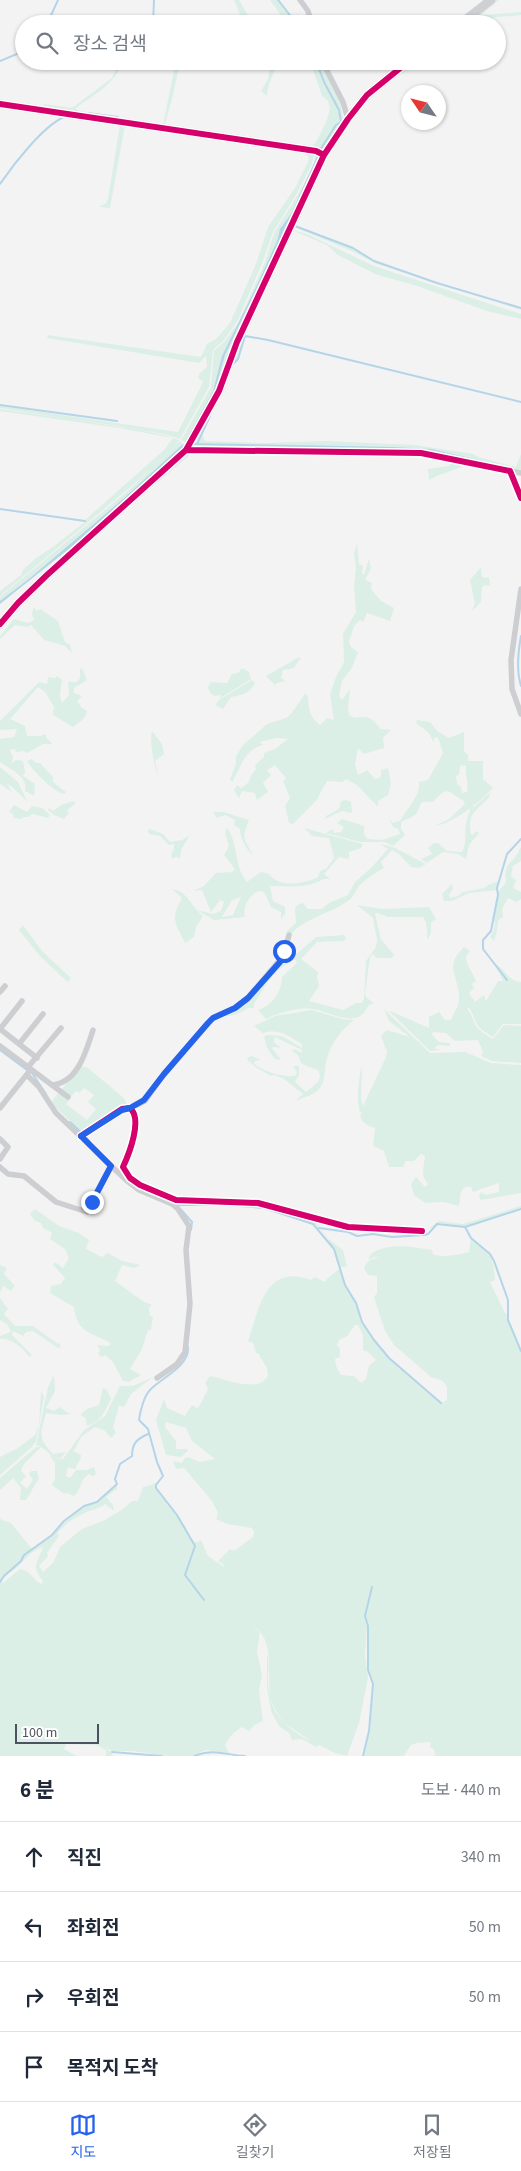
<!DOCTYPE html>
<html lang="ko">
<meta charset="utf-8">
<style>
body{margin:0;font-family:"Source Sans 3","Noto Sans KR",sans-serif;background:#f6f6f7;color:#1f2937}
.compass{position:absolute;left:401px;top:85px;width:45px;height:45px;border-radius:50%;background:#fff;box-shadow:0 1px 4px #0004;rotate:305deg}
.scale{position:absolute;left:15px;bottom:12px;width:84px;box-sizing:border-box;padding-left:5px;border:2px solid #4c525e;border-top:0;font-size:14px;line-height:18px;white-space:nowrap;color:#4c525e;-webkit-text-stroke:4px #fff;paint-order:stroke}
.stop{position:absolute;width:15px;height:15px;margin:-11px;border:4px solid #2563eb;border-radius:50%;background:#fff}
.stop.end{background:#2563eb;border-color:#fff;box-shadow:0 1px 5px #0008}
.list{margin:0;padding:0;list-style:none}
h2{display:flex;justify-content:space-between;align-items:center;height:65px;margin:0;padding:0 20px;font-size:21px}
h2 small{font-size:16px;font-weight:400;color:#747a83}
.list li{display:grid;grid-template-columns:32px 1fr auto;gap:15px;align-items:center;box-sizing:border-box;height:70px;padding:0 20px;border-top:1px solid #e0e1e3}
.list b{display:block;font-size:19px;white-space:nowrap}
.list em{font-size:16px;font-style:normal;color:#747a83}
.icon{flex:none;width:28px;height:28px;fill:none;stroke:currentColor;stroke-width:2;stroke-linecap:round;stroke-linejoin:round}
.map{position:relative;flex:none;width:521px;height:1756px;overflow:hidden}
.search{position:absolute;background:#fff;box-shadow:0 1px 4px #0004;left:15px;right:15px;top:15px;height:55px;display:flex;align-items:center;gap:12px;box-sizing:border-box;padding:0 18px;border-radius:28px;color:#747a83;font-size:19px}
.sheet{height:345px;background:#fff}
nav{display:flex;justify-content:space-around;align-items:center;box-sizing:border-box;height:70px;border-top:1px solid #e0e1e3;background:#fff;font-size:14px;color:#747a83}
nav a{display:grid;justify-items:center;gap:2px}
nav .on{color:#2563eb}
.map>svg:first-child{display:block}
.green{fill:#dbefe6;fill-rule:evenodd}
.water{fill:#b4d4e8}
.lines{fill:none;stroke-linecap:round;stroke-linejoin:round}
.stream{stroke:#b4d4e8;stroke-width:2}
.street{stroke:#cdced1;stroke-width:5.5}
.secondary{stroke:#cfd0d3;stroke-width:9}
.cycleway-casing{stroke:#fff;stroke-width:9}
.cycleway{stroke:#d6006c;stroke-width:6}
.route{stroke:#2563eb;stroke-width:6}
</style>
<div class="map">
<svg width="521" height="1756" viewBox="0 0 521 1756">
<rect width="100%" height="100%" fill="#f4f3f3"/>
<path class="green" d="M234 0H239L253 24H244Z
M270 0H277L296 24H287Z
M494 0H499L481 15 521 12V15L476 19 470 24H463Z
M119 61H123C115 85 94 94 75 109L88 113 43 108 44 104 72 108 112 78Z
M176 61H184L180 62 172 99 165 124 167 126 312 146 316 142 326 122 330 109 328 101 322 96 310 61H316L323 82 339 111 340 122 336 125 319 151 147 125V122L163 125Z
M271 61H276C275 75 267 84 267 96L261 91 268 79Z
M317 61H321C330 80 344 101 343 123L325 153 320 151C324 140 333 129 341 122L340 110 324 82Z
M413 61H419C404 73 387 83 373 96 342 126 311 180 299 222L295 226 353 248 374 261 437 283 520 308 521 310 377 264 347 249 294 227 326 156 368 96Z
M88 117 315 152 311 166 296 195 273 232 263 261 238 320 224 340 213 350 209 387 180 439 164 434 0 408V406L178 432 203 382 198 378 200 373 207 367 206 356 199 363 47 338 48 335 201 357 207 344 216 339 230 323 256 264 268 227 295 188 309 160 308 156 301 152 125 125 110 208 99 207 106 203 108 199 120 125 88 119Z
M316 153 324 155 215 390 225 355 282 232 314 170 318 155 291 214 279 232 277 241 256 287 222 356 213 391 185 442 181 440 211 387 214 351 225 341 239 321 265 262 274 233 297 196 313 166Z
M292 230 307 234 374 266 521 314V319L487 311 417 286 375 274 338 255 327 245 294 231 245 333 238 358 234 362 224 387 195 444 393 448 431 451 513 469 431 449 198 443 202 433 205 441 265 443 327 441 415 445 474 454 478 457 516 467 521 454V472L421 452 190 448 219 391 243 332Z
M0 409 118 426 164 435 180 440 163 458 128 489 0 596V591L21 575 23 570 36 558 50 549 85 522V520L165 449 173 438 119 428 0 411Z
M180 441 183 444 170 458 123 499 30 578 0 601V597L129 490Z
M189 452 285 454 206 453 190 455 92 538Z
M453 463H463L462 467 439 475 429 480 428 469 448 466Z
M357 544 359 564 363 566 362 574 364 575 369 559 371 568 365 580 372 583 371 589 381 601 394 608 390 621 367 613 363 622 360 620 354 626 349 642 351 647 358 652 352 668 342 681 339 696 342 700 350 689 348 710 350 716C356 719 357 717 363 717 372 716 376 724 381 729L391 730 383 738 384 748 364 754 358 748 355 764 358 775 367 770 375 779 381 777V770L388 768 391 784 388 795 378 801V807L357 785 346 779 342 782 327 781 316 801 293 824 289 823 285 806 290 798 283 781 286 778 275 765 267 770 271 775 263 783 268 792 257 800 255 793 242 791 239 798 234 790 237 785 241 788 249 782 250 777 256 769 255 765 264 757V753L275 749 288 739 276 738 259 742 263 745C244 749 241 768 232 782L230 779 236 764V756L243 745 267 724 286 718 291 714 305 694 308 696C309 710 309 716 320 725L327 718 334 720 330 694 336 677 344 662 343 634 356 612 354 586 356 568 354 554Z
M481 567 482 577 489 578 490 586 485 585 482 587 481 602 472 611 475 603 470 580Z
M34 606 36 611 40 609 58 621 65 642 70 645 72 653 65 646 44 640 31 625 28 627 15 625 0 639V636L14 619 28 623 34 620 32 614Z
M299 657 301 660H299L294 668 283 670 281 678 286 681 277 683 275 685 266 676Z
M82 668 87 680 74 688V693L82 696 77 701 81 707 87 711C86 719 79 722 73 727L55 716 53 714 54 707 45 692 38 687 10 719 25 726 27 736H41L46 734V737L52 744H43L27 753 24 751 16 752 15 749 10 750 13 757 12 763 16 760 23 761 25 772 23 776 35 784 34 796 25 791C29 777 10 769 0 762V739L14 737 17 729 0 730V721L39 682 47 684 48 677 55 678 57 676 62 680 60 695 62 703 69 695 68 682H77L80 678V669Z
M242 668 249 672 251 679 219 699 221 695 215 696 210 693 208 687 211 682 227 683 232 674 238 673Z
M252 680 255 683C250 694 241 695 231 697L223 709 215 705 219 700Z
M417 720 430 722 437 731 449 738 464 732V751L468 755V761H483V779L493 788C481 801 452 824 435 826L449 819 465 804 464 801C447 792 449 784 433 802 417 801 423 803 416 814 412 818 406 819 401 822V828L405 835 393 846 385 842H360L326 833 333 829 334 833 341 832 344 827 337 823 342 819 364 826V834L367 839 382 840 400 834 398 829 393 827 389 818 394 824V822L400 821C406 810 421 795 419 782L428 780 443 753 438 738 435 737 433 742C431 732 423 729 416 723ZM464 765 466 766C465 776 469 784 467 792L462 793 461 787 457 784 456 776 459 775 460 766Z
M152 731 162 744 164 754 155 761 158 775C154 767 149 740 152 731Z
M32 759 36 763H40L53 777V782L66 792 65 794C54 793 33 771 27 761Z
M0 767 18 782 27 801 11 786 7 784 12 792 0 784Z
M491 792C488 807 465 807 471 834L473 835 476 831 479 833 469 845 466 859 458 854 443 852 427 863 421 859 432 854 428 848 434 843H438L447 851 462 852C468 842 463 830 467 820 468 814 470 814 470 808L475 806Z
M346 800 351 802 352 813 342 811 324 819 326 816 339 809 341 801Z
M74 801 76 803 67 810 69 813 64 819 54 815 48 810 49 808 53 811 61 805Z
M14 805 27 812 32 806 42 808 50 815 48 818 32 814 28 817H23L22 819 14 818 13 814 9 812Z
M213 812H223L249 820C241 841 244 836 253 856 247 850 240 838 240 829L234 825 235 820 225 815 217 818Z
M227 828C239 844 234 867 247 882L261 872 269 874C279 888 301 884 317 878L321 870 326 869 334 858 329 838 312 836 304 828 363 844 361 848 349 852V859L339 857 324 874 330 879H324C307 889 289 886 270 886L273 901 285 907V914L281 919V912L271 907 264 892 258 891C250 895 242 907 245 917L214 920 197 910 213 914 221 911 224 902 220 900 211 912 202 890 193 891 204 886 216 873 232 872 235 869 224 855 229 846 225 833ZM241 897 233 915 222 917 232 900Z
M150 829 163 834 170 842 182 840 190 835 181 850 180 859 178 857 172 858 171 855 174 849V844L169 845 160 836 149 834 148 830Z
M380 844 393 847 426 864 419 868 411 867 399 854 392 850 381 862 384 868C377 872 364 880 359 886 355 891 354 897 348 901 327 916 296 919 285 944L287 931 296 923 295 909 297 905 303 903 308 909H322L329 903 348 895 355 882 372 867 388 849Z
M521 847V861L513 866 511 876 516 880 513 888 521 892V899L516 902 508 898 502 909 503 917 498 921 497 931 494 941 490 937 494 930 495 922 492 920 498 892 506 882C504 862 509 867 517 854 519 852 519 849 521 847Z
M499 881 497 890 469 893 452 901H444L442 894 452 884 453 889 449 895 450 898 458 896 463 892 484 888 490 884Z
M172 889C188 891 191 907 203 916L196 927 194 937 185 943C175 922 170 920 182 898Z
M357 905 382 909 429 907 436 919 431 922V932L428 940 426 923 423 917H388L377 913 375 914 381 939 394 955 392 958H377L373 954 370 957 365 994 367 998 374 1003 368 1006C358 1031 330 1011 312 1009 298 1007 278 1013 266 1019L258 1010C272 1006 282 991 282 977L297 963 296 960 288 959 287 964C270 974 264 989 254 1004V1008H248C242 1013 229 1018 222 1015 252 1003 271 971 288 944L289 957 298 953 316 937 344 935 346 938 344 941 317 942 301 959 318 972 317 977 319 986 309 1001 343 1010 356 1003H362L364 999 366 961 376 947 377 940 373 918Z
M23 925 42 951 71 978 68 982 77 991 40 956 19 930Z
M464 947 470 951 466 956 467 963 476 981 472 984 474 988 469 993 475 1002 484 995 486 1001 498 981H503L494 963C504 967 507 981 521 982V1024H503L493 1037C487 1033 478 1029 476 1022 473 1016 473 1013 468 1007L467 1009C472 1014 472 1018 475 1024 479 1031 487 1035 493 1039L504 1025 521 1026V1063L492 1061 481 1056 483 1052 478 1040 455 1041 446 1033 433 1032 432 1035 439 1042 450 1043V1046L438 1045 434 1048 440 1050 430 1051 388 1010 429 1028V1017L439 1012 445 1020H451C454 1012 459 1007 459 998 459 975 443 968 464 947Z
M384 1009 430 1053 465 1052 491 1063 521 1065V1193L480 1200 479 1196 481 1192 486 1195 499 1192V1183L473 1192 471 1187C458 1185 461 1200 459 1206L443 1202 425 1203 414 1195 411 1184 416 1177 425 1187 428 1184C420 1175 424 1167 425 1156L421 1154 414 1161H406L403 1167H389L384 1151 373 1146 375 1128C367 1126 362 1123 360 1115L362 1114C355 1109 359 1079 361 1069L362 1068 361 1098 363 1106 386 1057 387 1052 381 1036 387 1030 410 1037 389 1021Z
M312 1010 342 1019 354 1020C340 1031 330 1044 326 1062 324 1072 326 1081 319 1089 314 1095 305 1097 298 1100H296L303 1094 284 1079 275 1075 271 1076 257 1068 248 1061 247 1058 252 1056 261 1060 255 1061 254 1064C265 1072 282 1077 295 1076L297 1072 293 1066H299V1075L295 1082 306 1092 318 1082 320 1077 319 1071C311 1066 299 1067 299 1056L292 1051 294 1049 302 1053V1050L275 1037 274 1042 281 1048 275 1047 272 1048 281 1060 275 1059 267 1048 264 1037 266 1035 282 1036 302 1048V1044C289 1036 278 1028 263 1033L254 1026 275 1016Z
M81 1066 88 1068 124 1098 127 1105 114 1111 83 1133 54 1106 52 1101 59 1092 69 1101 66 1104 87 1120 96 1109 88 1102 94 1095 84 1088 79 1093 76 1091 71 1097 61 1090Z
M124 1163 130 1178 175 1200 258 1203 315 1220 327 1238 343 1250 347 1266 340 1268 334 1249 320 1228 309 1221 256 1207 178 1204 129 1179 119 1170Z
M521 1206V1209L516 1211 465 1227 441 1223 428 1229 439 1221 463 1224Z
M35 1209 59 1226 79 1233 89 1240 86 1249 102 1257 108 1253 122 1261 141 1265 134 1268 122 1265 115 1281 144 1302 152 1305 149 1308 150 1316H153L151 1330H148L142 1349 130 1369 141 1375 129 1382 123 1381 113 1362 105 1355 102 1357 98 1354 100 1350 97 1345 108 1346 111 1344 109 1342C89 1332 77 1332 74 1307L50 1293 51 1286 61 1284 65 1278 53 1265 55 1262 63 1268 69 1258 65 1249 50 1239 52 1233 43 1228 41 1223 35 1221 30 1214Z
M471 1238C490 1256 493 1252 495 1280L490 1282 505 1313 507 1314 508 1320 521 1352V1756H435L434 1749 430 1748 431 1742 417 1743 411 1745 404 1756H363L370 1731 373 1681 368 1669V1626L366 1615 373 1585 365 1616 367 1626 365 1654 368 1678 359 1723 347 1756 335 1753 319 1745 316 1747 302 1739 292 1740 289 1733 279 1726 271 1711 267 1687V1654C270 1663 268 1671 268 1681 269 1710 285 1728 310 1741 298 1731 283 1725 275 1711 261 1685 281 1642 252 1625L260 1632 257 1652 262 1675 259 1690 263 1721 254 1725 249 1731 242 1727C235 1731 229 1737 225 1745L229 1753 206 1750 192 1756H166L133 1751H112L103 1745 112 1753 113 1756H106V1750L96 1745 66 1744 64 1749 77 1756H0V1519L11 1523 32 1549 52 1535 71 1516 84 1506 97 1502 117 1485V1489L106 1497 113 1505 114 1511 105 1504C99 1509 94 1509 87 1512 75 1517 65 1523 58 1533L59 1536 47 1553 48 1556 39 1566 43 1572 53 1563 60 1547 82 1529 103 1521 123 1509 132 1501H138L143 1487 154 1484 163 1477 156 1484V1489L185 1526 194 1546 185 1575 192 1586 186 1575 195 1546 191 1535 194 1542H198L201 1540 208 1556 224 1567 223 1564 218 1561 230 1549 234 1551 253 1537 254 1532 252 1528 227 1524 216 1519 218 1513 212 1501 184 1468 176 1469 173 1461 182 1463 184 1459 188 1457 200 1462 215 1459 192 1441 186 1428 166 1422 165 1427 176 1441V1449H187L188 1451 181 1457 166 1455 156 1420 164 1399 167 1408 185 1416 192 1405 197 1408 199 1407 208 1389 205 1383 210 1376C226 1379 260 1394 268 1375L267 1368 258 1353H256L253 1343 248 1341C259 1309 265 1263 311 1280L315 1277 325 1282 328 1278 340 1268 345 1285 356 1303 361 1322 374 1340 389 1358 441 1403 447 1400V1387L443 1381 431 1377 394 1345 385 1331 374 1297 377 1293V1276L368 1275 364 1269C367 1260 372 1258 381 1258L374 1257 368 1260 371 1254C389 1242 412 1247 432 1250L433 1254C443 1258 458 1255 469 1252ZM355 1325H358L363 1335V1350L368 1352 376 1360 369 1366 366 1379 361 1383 354 1376 341 1375 336 1366 335 1359 340 1357V1349L337 1345 339 1340 347 1336ZM43 1547C37 1564 31 1566 43 1581L42 1584C32 1580 33 1572 20 1569L3 1583 1 1580C4 1574 9 1574 14 1570 24 1562 29 1551 43 1547Z
M0 1265 7 1268 4 1274 15 1286 11 1291 3 1286 0 1293Z
M0 1298 8 1309 4 1314 15 1326H33L58 1344 60 1343V1348H58L33 1331 26 1332 23 1336 13 1331 12 1335 32 1355 29 1357C25 1349 10 1337 0 1339V1336L11 1332 7 1324 0 1320Z
M54 1375 55 1391 46 1408 54 1411 60 1407 68 1413 73 1414 61 1415 46 1413C41 1434 37 1437 53 1454L66 1452 60 1459C50 1458 46 1447 36 1445L48 1387Z
M153 1377 131 1394 124 1407 119 1406 113 1427 116 1433 111 1438 104 1430 95 1427 81 1437 74 1451 81 1455V1458L75 1469 68 1467 66 1476 70 1478 76 1470H87L94 1467 96 1474 93 1476 89 1474C79 1480 82 1490 74 1496L67 1493 64 1494 52 1485 55 1479V1463L49 1454 56 1459H63L84 1430 105 1416 120 1386H133Z
M103 1388 107 1390 111 1399C102 1416 103 1419 87 1426L86 1418 80 1415 87 1409 99 1405Z
M41 1391 44 1397 36 1441 32 1447 0 1475V1457L18 1448 35 1435 39 1424Z
M36 1447H41L24 1464 21 1471 26 1476 20 1483 27 1489 33 1480 29 1474 31 1471H37L39 1478 26 1500H20L21 1488 13 1478 0 1490V1478Z"/>
<path class="water" d="M318 154 320 156 225 355 215 390 187 443 185 442 213 391 222 356 256 287 277 241 280 229 291 214Z
M183 444 185 446 85 536 0 604V601L30 578 123 499Z"/>
<g class="lines">
<path class="stream" d="M278 0 297 24
M47 24 58 0
M153 24 154 0
M0 61 24 51
M316 61 324 82 339 110 341 122 336 125 320 150
M88 113 118 117
M0 184C13 165 43 126 64 117
M295 226 353 248 374 261 437 283 521 308
M233 364 238 359 245 336 268 340 521 402
M0 405 117 421
M194 444 393 448 431 450 508 468
M197 444 210 416
M0 509 85 521
M521 636C518 652 516 670 521 686
M507 980 483 949V940L491 931 498 895 497 888 507 854 521 839
M0 1050 27 1070
M32 1073 46 1094
M70 1122 83 1134
M85 1136 90 1142
M174 1202 192 1222 191 1230
M178 1205H226L264 1208 313 1224 334 1249 345 1285 356 1303 362 1322 374 1340 389 1358 441 1403
M465 1227 471 1238 490 1254 494 1261 508 1300V1320L521 1351
M319 1228 348 1232 357 1236 373 1234 392 1237 424 1235 428 1234 437 1224 465 1227 521 1209
M188 1347C190 1366 161 1378 150 1390 144 1396 140 1412 139 1420L148 1429 157 1462 163 1476 156 1485V1488L177 1515 195 1546 185 1575 204 1600
M0 1582 4 1576 21 1561 24 1555 52 1535 64 1521 84 1506 97 1502 117 1484 115 1479 120 1464 132 1456C132 1443 137 1439 148 1434
M112 1752 162 1756
M194 1756C215 1748 224 1755 245 1756
M363 1756 369 1731 373 1684 368 1670V1626L365 1616 372 1587"/>
<path class="street" d="M300 0 308 11 312 24
M322 61 343 102 348 119
M186 450 421 453 510 471 521 498
M510 471 521 473
M521 589 511 660 512 689 521 714
M0 992 5 986
M0 1029 37 1058
M0 1029 22 1001
M19 1044 43 1014
M0 1046 68 1097
M28 1067 61 1028
M27 1075 39 1087 56 1113 126 1180 139 1190 172 1204 178 1209 189 1226 186 1250 190 1304 185 1352 177 1364 157 1378
M52 1085C78 1083 86 1051 93 1030
M0 1108 28 1073
M130 1108 145 1101 164 1074 213 1018 235 1008 248 998 283 956 289 935
M81 1136 122 1109 130 1108C143 1119 129 1154 123 1167L130 1178 140 1185 176 1200 258 1203 348 1227 422 1231
M0 1139 8 1147 0 1159
M0 1167 8 1174 24 1176 56 1202 87 1212 111 1166"/>
<path class="secondary" d="M460 24 491 0
M0 104 316 151 324 155
M0 624 18 603 47 575 186 450 219 391 237 342 324 155 348 119 367 95 409 61"/>
<defs>
<path id="cycleway" d="M0 104 316 151 324 155
M186 450 421 453 510 471 521 498
M0 624 18 603 47 575 186 450 219 391 237 342 324 155 348 119 367 95 409 61
M81 1136 122 1109 130 1108C143 1119 129 1154 123 1167L130 1178 140 1185 176 1200 258 1203 348 1227 422 1231"/>
</defs>
<use href="#cycleway" class="cycleway-casing"/>
<use href="#cycleway" class="cycleway"/>
</g>
<g class="lines">
<path class="route" d="M92 1202 111 1166 81 1136 122 1110 130 1108 144 1100 164 1074 208 1023 213 1018 235 1008 248 998 280 962 284 951"/>
</g>
</svg>
<svg class="compass" viewBox="-18 -18 36 36"><path d="M0-13l5 13h-10z" fill="#e53935"/><path d="M0 13l5-13h-10z" fill="#747a83"/></svg>
<div class="scale">100 m</div>
<div class="stop" style="left:284px;top:951px"></div>
<div class="stop end" style="left:92px;top:1202px"></div>
<div class="search"><svg class="icon" aria-label="search" viewBox="0 0 24 24"><circle cx="10" cy="10" r="6"/><path d="M15 15l6 6"/></svg>장소 검색</div>
</div>
<section class="sheet">
<h2>6 분<small>도보 · 440 m</small></h2>
<ul class="list">
<li><svg class="icon" aria-label="ahead" viewBox="0 0 24 24"><path d="M12 20V5M6 11l6-6 6 6"/></svg><div><b>직진</b></div><em>340 m</em></li>
<li><svg class="icon" aria-label="left" viewBox="0 0 24 24"><path d="M17 20v-9H6M10 6l-5 5 5 5"/></svg><div><b>좌회전</b></div><em>50 m</em></li>
<li><svg class="icon" aria-label="right" viewBox="0 0 24 24"><path d="M7 20v-9h11M14 6l5 5-5 5"/></svg><div><b>우회전</b></div><em>50 m</em></li>
<li><svg class="icon" aria-label="arrive" viewBox="0 0 24 24"><path d="M6 21V4h12l-3 4 3 4H6"/></svg><div><b>목적지 도착</b></div></li>
</ul>
</section>
<nav>
<a class="on"><svg class="icon" aria-label="map" viewBox="0 0 24 24"><path d="M3 6l6-2 6 2 6-2v14l-6 2-6-2-6 2zM9 4v14M15 6v14"/></svg>지도</a>
<a><svg class="icon" aria-label="directions" viewBox="0 0 24 24"><path d="M12 3l9 9-9 9-9-9zM9 14v-3h6M13 9l2 2-2 2"/></svg>길찾기</a>
<a><svg class="icon" aria-label="saved" viewBox="0 0 24 24"><path d="M7 4h10v16l-5-4-5 4z"/></svg>저장됨</a>
</nav>
